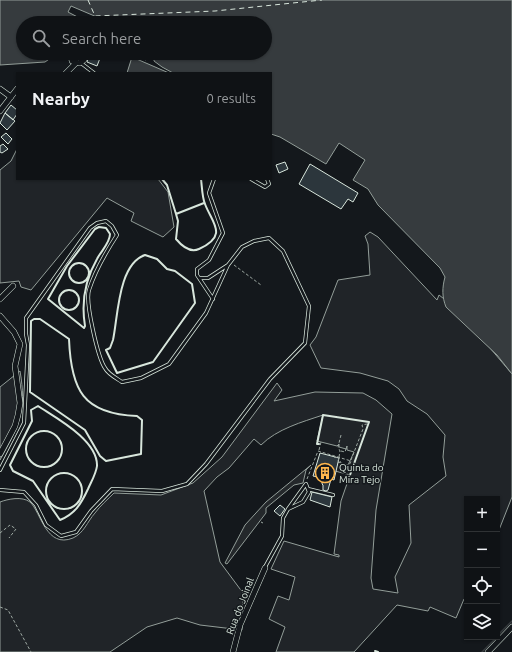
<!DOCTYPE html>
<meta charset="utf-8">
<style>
body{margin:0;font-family:Ubuntu,sans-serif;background:#181b1e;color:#f1f3f6}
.controls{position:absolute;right:12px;bottom:12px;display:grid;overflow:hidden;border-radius:0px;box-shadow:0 1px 3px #0004}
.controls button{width:36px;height:36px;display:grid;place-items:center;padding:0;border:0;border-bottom:1px solid #2f3234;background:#0f1215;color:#f1f3f6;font:20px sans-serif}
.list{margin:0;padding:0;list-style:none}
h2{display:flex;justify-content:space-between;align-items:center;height:52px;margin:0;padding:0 16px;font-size:17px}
h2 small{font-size:13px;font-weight:400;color:#9b9ea0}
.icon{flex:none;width:22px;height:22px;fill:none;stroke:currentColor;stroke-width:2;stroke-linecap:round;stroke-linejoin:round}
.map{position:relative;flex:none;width:512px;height:652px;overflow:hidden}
.search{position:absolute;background:#0f1215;box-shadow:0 1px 3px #0004;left:16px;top:16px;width:256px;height:44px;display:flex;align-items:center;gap:10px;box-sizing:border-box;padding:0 14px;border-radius:22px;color:#9b9ea0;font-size:15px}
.panel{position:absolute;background:#0f1215;box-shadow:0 1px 3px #0004;left:16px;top:72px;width:256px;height:108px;border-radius:0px}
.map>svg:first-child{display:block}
.green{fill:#202428;stroke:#939e99}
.parking{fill:#24282b;stroke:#939e99}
.water{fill:#363b3e;stroke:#939e99}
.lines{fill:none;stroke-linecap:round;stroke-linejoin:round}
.stream{stroke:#363b3e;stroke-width:1.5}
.ferry{stroke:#d8e6dc;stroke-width:1;stroke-dasharray:5 4;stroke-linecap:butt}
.building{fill:#2c363c;stroke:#d8e6dc}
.lane-casing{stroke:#d8e6dc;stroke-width:4}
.street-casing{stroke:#d8e6dc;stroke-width:6}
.path{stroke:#9da8a2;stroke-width:1;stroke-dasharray:3 2;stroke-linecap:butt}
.lane{stroke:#14181c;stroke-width:2.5}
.street{stroke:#14181c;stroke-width:5}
.wall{stroke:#d8e6dc;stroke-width:2}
.labels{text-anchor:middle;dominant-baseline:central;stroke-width:3;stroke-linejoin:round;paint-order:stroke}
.poi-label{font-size:10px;fill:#d8e6dc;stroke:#14181c;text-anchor:start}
.street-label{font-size:10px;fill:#d8e6dc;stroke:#14181c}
</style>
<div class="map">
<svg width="512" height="652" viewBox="0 0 512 652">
<rect width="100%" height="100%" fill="#14181c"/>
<path class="green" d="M17 149V179H158L168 192 174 227 163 237 131 221 134 213 107 198 31 290 21 287 19 281 0 283V170L11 161Z
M370 232 378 237 437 300 439 295 457 309 512 374V497L497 535V499H467V598L464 599 456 618 430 607 428 611 397 605 354 652H276L285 627 269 619 278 596 289 600 295 577 271 569 284 541 339 557V555L334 554 341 501 350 475 335 471 338 462 348 465 354 452 347 450V446L346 449 339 447V444L337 446 317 441 323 415C302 422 277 429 261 445L254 439 229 468 217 477 204 491 220 562 243 593 242 630 200 625 177 618 147 627 110 652H0V502C8 499 22 496 30 502 41 512 46 549 73 538 84 533 87 522 95 513 100 506 108 499 114 493L161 495 193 483 222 457 277 383 282 390 274 401 315 392 363 393 376 400 392 414 376 510 371 578 373 589 398 593 395 577 411 543 409 505 446 476 443 457 445 435 427 414 407 401 399 389 388 381 360 373 321 368 310 345 316 337 338 280 370 275 368 244 365 236Z
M20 371C27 410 19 426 0 460V387Z"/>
<path class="parking" d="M311 465 306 470 303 483 294 485 266 508V513L227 564 225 563 245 525 266 502Z"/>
<path class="water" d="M0 0H512V374L497 355 446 307C442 297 442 288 445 277L440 268 378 205 368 189 353 180 365 160 339 143 326 164 280 137 271 134V73H173L162 67 154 61V59L148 56 146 60 131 53H265V23H111L71 6 68 12 89 23H23V53H56L55 55 45 62 0 65Z
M132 57 169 73H127Z"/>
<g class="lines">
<path class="stream" d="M497 636 512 621
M482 652 497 637"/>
<path class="ferry" d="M88 0 95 16 215 11 322 0"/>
</g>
<path class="building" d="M90 53H102L97 66 87 62Z
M11 105 17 110V114L13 120 5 113Z
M5 113 15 121 7 130 0 123Z
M6 133 12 139 8 144 1 137Z
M3 144 8 149 2 153 0 152V146Z
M285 162 288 169 279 173 276 165Z
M310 164 358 193 353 202 348 199 341 209 299 184Z
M320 453 339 458 334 480 331 479 328 490 326 491 323 490V485L322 484 323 478 313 476Z
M312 492 332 497 330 507 310 500Z
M280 505 285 509 280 516 274 511Z"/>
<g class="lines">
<defs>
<path id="lane" d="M64 53 71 55
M81 63 94 73
M251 179 265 187 269 184 267 179
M199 278H208L228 265
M213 299 197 275V269L209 260 223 233 209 193 214 179
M0 470 24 423 28 345 26 334V318L90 228 97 223 106 221 112 226 117 235C106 252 95 271 89 290 85 302 98 358 105 368 108 374 116 378 122 382L141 378 169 364 206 313 228 265 242 247 254 241 269 238 283 251 309 306 305 343 270 379 206 464 187 484 162 491 112 489 91 511 76 532 61 536 46 525 36 505 24 492 0 490
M308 489 333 495
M265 567 282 536 283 518 288 509 303 502 309 492 306 484 288 509"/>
<path id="street" d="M72 53 71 57 72 61 79 63 84 60 86 53
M66 73 76 63
M0 89 11 97
M0 111 17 89
M0 299 13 286
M0 316 14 332 20 344 15 366 20 403 18 415 15 426 0 454
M233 652 240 625 265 568
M488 652 512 627"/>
</defs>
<use href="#lane" class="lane-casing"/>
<use href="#street" class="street-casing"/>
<path class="path" d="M234 265 261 285
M319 450 321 442
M341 451 345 452 347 446
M334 457 339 458 338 461 341 462
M339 457 340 451 338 447 341 435
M351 460 363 429 362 425 367 424
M307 479 318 451 351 461 347 470 337 467
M261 522 263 523
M0 533 10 525 16 529 9 538
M0 607 8 610 31 652"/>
<use href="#lane" class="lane"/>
<use href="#street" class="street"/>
<path class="wall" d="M162 179 167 185 176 214
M201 179C202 186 202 197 205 204 212 223 229 235 199 249 190 253 181 245 176 239L178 221 176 214 204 203
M99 227 106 228 110 234C110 243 101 251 97 259 85 280 81 302 85 326L84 328 48 299 67 266 95 229Z
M145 255 157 259 167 269 175 271 192 284 195 303 153 362 117 373 106 350 110 348 113 340C118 317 118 264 145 255Z
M69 273a10 10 0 1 1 20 0a10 10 0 1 1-20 0Z
M59 300a10 10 0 1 1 20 0a10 10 0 1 1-20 0Z
M34 319H40L69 339C71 390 83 414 137 416L142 420 141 454 106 461 100 456 85 430 30 392 31 321Z
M38 406C56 418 98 440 97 466 96 474 91 482 88 489 81 504 75 514 60 520L33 481 13 471 10 465 32 421 31 410Z
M26 449a18 18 0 1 1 36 0a18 18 0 1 1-36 0Z
M319 444H317L323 415 369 422 350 475
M46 491a18 18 0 1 1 36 0a18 18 0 1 1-36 0Z
M375 651 378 652"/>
</g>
<defs>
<symbol id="building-ring" viewBox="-11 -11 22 22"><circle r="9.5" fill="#14181c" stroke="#ffb74d" stroke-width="1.5"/><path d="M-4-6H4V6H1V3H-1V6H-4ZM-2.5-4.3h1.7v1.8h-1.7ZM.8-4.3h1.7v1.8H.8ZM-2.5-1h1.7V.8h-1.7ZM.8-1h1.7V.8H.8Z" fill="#ffb74d"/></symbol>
</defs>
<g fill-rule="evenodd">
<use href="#building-ring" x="314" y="462" width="22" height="22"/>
</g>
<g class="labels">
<g class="poi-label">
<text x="339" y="467">Quinta do<tspan x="339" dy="12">Mira Tejo</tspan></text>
</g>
<g class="street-label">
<text transform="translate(240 606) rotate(-69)">Rua do Joinal</text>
</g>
</g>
</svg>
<div class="controls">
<button>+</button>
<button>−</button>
<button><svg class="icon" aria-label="locate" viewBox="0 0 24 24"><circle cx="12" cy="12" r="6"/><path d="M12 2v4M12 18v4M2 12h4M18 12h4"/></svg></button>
<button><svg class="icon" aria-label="layers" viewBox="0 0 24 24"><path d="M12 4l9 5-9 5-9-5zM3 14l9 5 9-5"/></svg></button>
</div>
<div class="search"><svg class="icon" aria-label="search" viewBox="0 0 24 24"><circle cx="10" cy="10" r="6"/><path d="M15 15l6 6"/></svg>Search here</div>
<section class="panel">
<h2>Nearby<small>0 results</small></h2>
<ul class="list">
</ul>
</section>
</div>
